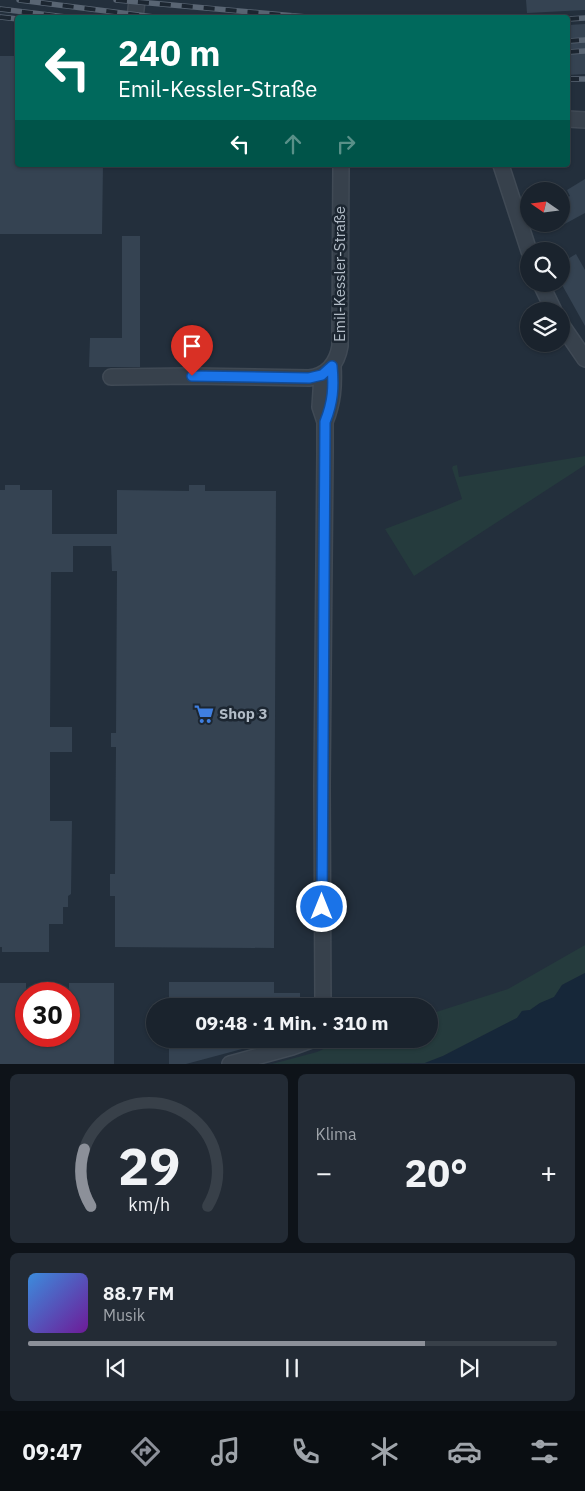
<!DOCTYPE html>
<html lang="de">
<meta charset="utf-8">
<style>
body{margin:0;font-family:"IBM Plex Sans",sans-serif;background:#232b35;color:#f1f3f6;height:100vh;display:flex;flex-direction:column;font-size:19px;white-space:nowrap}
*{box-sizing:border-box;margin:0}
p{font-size:16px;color:#9fa4aa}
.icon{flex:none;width:28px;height:28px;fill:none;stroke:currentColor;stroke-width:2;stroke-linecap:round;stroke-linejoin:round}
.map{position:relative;height:1064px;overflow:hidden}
.sheet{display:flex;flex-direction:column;gap:10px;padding:10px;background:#0e1319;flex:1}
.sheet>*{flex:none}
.hud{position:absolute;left:15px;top:15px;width:555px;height:152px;border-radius:5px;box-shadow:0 1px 4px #0004,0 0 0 1px #384049;background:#00695c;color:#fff;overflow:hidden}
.needle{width:32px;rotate:284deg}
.tools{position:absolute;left:520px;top:182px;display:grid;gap:10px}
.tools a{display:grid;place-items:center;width:50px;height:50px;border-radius:50%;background:#1a232d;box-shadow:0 1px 4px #0004,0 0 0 1px #384049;font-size:25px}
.speed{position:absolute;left:15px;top:982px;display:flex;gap:10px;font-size:25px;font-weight:700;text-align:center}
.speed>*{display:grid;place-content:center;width:65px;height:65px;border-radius:50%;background:#1a232d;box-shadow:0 1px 4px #0004,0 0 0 1px #384049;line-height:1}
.speed .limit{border:8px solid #d22;background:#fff;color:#111}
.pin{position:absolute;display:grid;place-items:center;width:42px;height:42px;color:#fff;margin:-51px -21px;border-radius:50% 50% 50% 0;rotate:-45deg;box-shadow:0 0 5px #0007}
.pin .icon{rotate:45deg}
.me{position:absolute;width:55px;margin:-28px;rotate:0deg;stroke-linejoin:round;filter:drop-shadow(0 0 4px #0008)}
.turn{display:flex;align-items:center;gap:18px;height:105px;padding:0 20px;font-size:22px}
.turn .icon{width:65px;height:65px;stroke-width:2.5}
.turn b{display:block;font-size:35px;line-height:42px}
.lanes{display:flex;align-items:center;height:48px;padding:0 20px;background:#0003;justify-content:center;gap:25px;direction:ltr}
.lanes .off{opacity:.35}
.big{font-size:38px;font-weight:700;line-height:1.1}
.sheet .widget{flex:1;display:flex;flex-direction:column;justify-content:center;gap:8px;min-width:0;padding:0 18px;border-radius:8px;background:#232b35}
.sheet .dial{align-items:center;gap:0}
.dial svg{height:130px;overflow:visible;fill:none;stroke:#384049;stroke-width:7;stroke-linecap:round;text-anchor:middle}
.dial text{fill:#f1f3f6;stroke:none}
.song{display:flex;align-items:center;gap:15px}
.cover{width:60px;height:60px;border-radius:8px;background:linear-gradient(135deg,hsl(210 70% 55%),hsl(280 70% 35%))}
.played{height:5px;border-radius:2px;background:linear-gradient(90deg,#8c9099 75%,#384049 75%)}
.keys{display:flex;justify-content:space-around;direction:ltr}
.heat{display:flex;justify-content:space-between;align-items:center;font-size:28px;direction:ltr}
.sheet .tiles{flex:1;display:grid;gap:10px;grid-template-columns:1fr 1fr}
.widget:last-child{grid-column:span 2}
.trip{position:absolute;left:146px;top:998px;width:292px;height:50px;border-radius:25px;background:#1a232d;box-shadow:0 1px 4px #0004,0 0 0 1px #384049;font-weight:700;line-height:50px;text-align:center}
.dock{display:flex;height:80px;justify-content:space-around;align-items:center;background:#0a0e12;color:#9fa4aa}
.dock .icon{width:35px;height:35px}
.dock .selected{color:#8c9099}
.dock b{font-size:22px;color:#f1f3f6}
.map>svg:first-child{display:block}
.green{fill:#253b3d}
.water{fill:#162739}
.building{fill:#354352}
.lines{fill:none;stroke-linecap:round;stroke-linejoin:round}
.minor-casing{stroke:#404a55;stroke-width:18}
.minor{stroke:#37414c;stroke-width:15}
.rail-casing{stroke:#596573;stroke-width:5.5}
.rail{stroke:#1c2631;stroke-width:4;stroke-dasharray:11;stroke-linecap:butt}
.route-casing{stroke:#114b97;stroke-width:12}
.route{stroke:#1a73e8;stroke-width:9}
.labels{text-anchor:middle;stroke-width:5;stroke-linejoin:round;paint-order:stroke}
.street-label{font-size:15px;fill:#b2bcc7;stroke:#1c2631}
.poi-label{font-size:15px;font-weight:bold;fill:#b2bcc7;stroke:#1c2631;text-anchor:start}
</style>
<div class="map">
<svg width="585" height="1064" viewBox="0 0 585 1064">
<rect width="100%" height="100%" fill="#232f3c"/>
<path class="green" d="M585,456V465L414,576L385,529L438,509L462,499L452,468L453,466L457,465L459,477Z
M585,945V973L562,985L555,997L540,1003L530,1010L522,1011L517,1018L443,1056L425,1063L272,1064L317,1052L345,1039H430V1014L508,989Z"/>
<path class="water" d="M585,973V1063H425L443,1056L517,1018L522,1011L530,1010L540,1003L554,997L562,985Z"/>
<path class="building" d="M526,0H585V10L527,13Z
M585,24V74L568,75V25Z
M0,56H18V165H103L102,234H0Z
M585,179V213L561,226V201L570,196L567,190Z
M122,236H140V367H89L90,338H122Z
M576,254L585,270V326L561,283V263Z
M5,485H20V490H52V534H117V490L189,491V485H205V491H276L274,948L115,947V896H110V874H115L116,747H111V733H116L117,571H112L111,546H73V572H51L50,727H72V752H50V821H72L71,894L68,896V907H63V924H49V952H2V947H0V490H5Z
M169,982H274V993H300V1006H169Z
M0,983H26V1036H69V983H114V1064H0Z
M169,1039H264V1043L186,1064H169Z"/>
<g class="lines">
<defs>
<path id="minor" d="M135,18L137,0
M568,119L585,120
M501,165L529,251
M541,284L554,311
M561,324L585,359
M322,375L320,407L325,422V453L322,786L323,1006
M111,377L191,376L309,378C327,376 337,364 340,346L341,165
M325,422C333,402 334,387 333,366
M230,1064L292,1047L314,1039"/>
</defs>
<use href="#minor" class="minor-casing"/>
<use href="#minor" class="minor"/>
<defs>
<path id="rail" d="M19,0L162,18
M116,0L318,18
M0,9L74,18
M0,17L18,19
M568,19L585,18
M568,41L585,40
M568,52L585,51
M568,79H585"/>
</defs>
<use href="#rail" class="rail-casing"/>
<use href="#rail" class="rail"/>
</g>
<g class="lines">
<defs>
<path id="route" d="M192,376L309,378L322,375L332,366C334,387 333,402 325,422L322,907"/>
</defs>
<use href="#route" class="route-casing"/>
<use href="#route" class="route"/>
</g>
<defs>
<symbol id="supermarket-bare" viewBox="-9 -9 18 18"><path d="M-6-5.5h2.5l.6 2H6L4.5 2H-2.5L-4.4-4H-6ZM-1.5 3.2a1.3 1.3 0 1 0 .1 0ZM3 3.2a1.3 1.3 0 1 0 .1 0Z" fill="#3f7fe0" stroke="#1c2631" stroke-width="2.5" paint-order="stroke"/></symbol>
</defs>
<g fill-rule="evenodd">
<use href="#supermarket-bare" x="190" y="700" width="28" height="28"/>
</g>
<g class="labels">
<g class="street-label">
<text transform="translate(340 274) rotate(-90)" y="5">Emil-Kessler-Straße</text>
</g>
<g class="poi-label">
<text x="219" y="719">Shop 3</text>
</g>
</g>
</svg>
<div class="tools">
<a><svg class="needle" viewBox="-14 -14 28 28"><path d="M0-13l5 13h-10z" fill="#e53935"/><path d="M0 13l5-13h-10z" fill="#9fa4aa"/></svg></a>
<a><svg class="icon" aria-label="search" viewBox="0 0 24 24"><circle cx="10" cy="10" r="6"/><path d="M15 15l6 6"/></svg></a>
<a><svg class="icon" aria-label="layers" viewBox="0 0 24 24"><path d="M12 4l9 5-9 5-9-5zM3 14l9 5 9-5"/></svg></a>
</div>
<div class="speed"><div class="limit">30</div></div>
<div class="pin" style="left:192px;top:376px;background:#d93025"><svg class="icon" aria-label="arrive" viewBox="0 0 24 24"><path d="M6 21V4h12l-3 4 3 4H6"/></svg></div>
<svg class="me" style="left:322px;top:907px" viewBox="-20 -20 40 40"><circle r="17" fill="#1a73e8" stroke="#fff" stroke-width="3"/><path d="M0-11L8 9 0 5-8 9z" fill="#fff"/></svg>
<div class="trip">09:48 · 1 Min. · 310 m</div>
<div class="hud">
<div class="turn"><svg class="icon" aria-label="left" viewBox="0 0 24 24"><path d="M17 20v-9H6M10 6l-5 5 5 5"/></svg><div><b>240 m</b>Emil-Kessler-Straße</div></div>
<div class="lanes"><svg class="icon" aria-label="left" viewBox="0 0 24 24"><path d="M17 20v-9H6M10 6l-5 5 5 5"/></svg><svg class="icon off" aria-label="ahead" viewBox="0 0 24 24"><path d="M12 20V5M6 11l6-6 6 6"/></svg><svg class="icon off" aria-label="right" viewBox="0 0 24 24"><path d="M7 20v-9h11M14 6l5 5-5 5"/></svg></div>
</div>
</div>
<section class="sheet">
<div class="tiles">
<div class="widget dial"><svg viewBox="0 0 100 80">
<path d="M14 69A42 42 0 1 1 86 69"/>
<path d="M14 69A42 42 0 0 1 10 34" stroke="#8c9099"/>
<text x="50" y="56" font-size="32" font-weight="700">29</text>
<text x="50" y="72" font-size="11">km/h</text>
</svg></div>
<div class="widget"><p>Klima</p>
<div class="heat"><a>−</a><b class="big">20°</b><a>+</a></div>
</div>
<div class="widget">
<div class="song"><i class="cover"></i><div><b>88.7 FM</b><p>Musik</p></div></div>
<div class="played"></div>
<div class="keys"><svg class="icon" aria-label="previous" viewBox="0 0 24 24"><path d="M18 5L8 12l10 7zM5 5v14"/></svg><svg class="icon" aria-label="pause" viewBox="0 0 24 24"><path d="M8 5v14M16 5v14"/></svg><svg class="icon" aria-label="next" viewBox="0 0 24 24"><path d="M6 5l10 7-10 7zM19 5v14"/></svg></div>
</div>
</div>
</section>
<nav class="dock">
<b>09:47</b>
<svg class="icon selected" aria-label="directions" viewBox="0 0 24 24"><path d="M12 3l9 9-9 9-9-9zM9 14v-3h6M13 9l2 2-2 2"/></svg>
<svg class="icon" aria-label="music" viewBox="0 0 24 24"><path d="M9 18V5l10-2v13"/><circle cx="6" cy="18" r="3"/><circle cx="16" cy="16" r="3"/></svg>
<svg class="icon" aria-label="phone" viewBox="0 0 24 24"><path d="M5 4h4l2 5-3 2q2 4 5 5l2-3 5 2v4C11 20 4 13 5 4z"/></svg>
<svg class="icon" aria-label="climate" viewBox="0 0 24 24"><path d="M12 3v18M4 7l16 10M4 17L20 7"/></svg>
<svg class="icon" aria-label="car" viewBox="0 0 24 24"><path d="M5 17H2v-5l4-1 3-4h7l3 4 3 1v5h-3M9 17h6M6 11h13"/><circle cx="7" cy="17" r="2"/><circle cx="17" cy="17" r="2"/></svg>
<svg class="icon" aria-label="filters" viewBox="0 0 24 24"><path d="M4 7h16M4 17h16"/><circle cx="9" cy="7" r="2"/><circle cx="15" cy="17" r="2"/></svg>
</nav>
